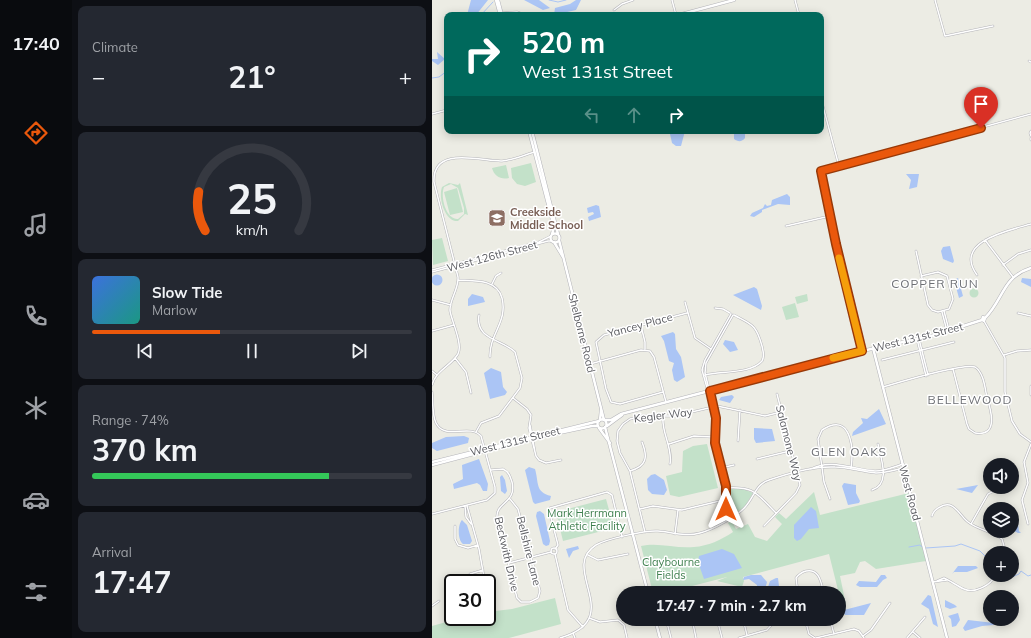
<!DOCTYPE html>
<meta charset="utf-8">
<style>
body{margin:0;font-family:Mulish,sans-serif;background:#242831;color:#f1f3f6;height:100vh;display:flex;flex-direction:column;font-size:15px;white-space:nowrap}
*{box-sizing:border-box;margin:0}
p{font-size:13px;color:#9ea1a6}
.icon{flex:none;width:22px;height:22px;fill:none;stroke:currentColor;stroke-width:2;stroke-linecap:round;stroke-linejoin:round}
.map{position:relative;flex:1;overflow:hidden}
.details{display:flex;flex-direction:column;gap:6px;padding:6px;background:#0d0f14;width:360px}
.details>*{flex:none}
.hud{position:absolute;left:12px;top:12px;width:380px;height:122px;border-radius:8px;box-shadow:0 2px 10px #0003;background:#00695c;color:#fff;overflow:hidden}
.controls{position:absolute;left:551px;top:458px;display:grid;gap:8px}
.controls a{display:grid;place-items:center;width:36px;height:36px;border-radius:50%;background:#171b24;box-shadow:0 2px 10px #0003;font-size:20px}
.speed{position:absolute;left:12px;top:574px;display:flex;gap:8px;font-size:20px;font-weight:700;text-align:center}
.speed>*{display:grid;place-content:center;width:52px;height:52px;border-radius:50%;background:#171b24;box-shadow:0 2px 10px #0003;line-height:1}
.speed .limit{border:2px solid #111;border-radius:6px;background:#fff;color:#111}
.pin{position:absolute;display:grid;place-items:center;width:34px;height:34px;color:#fff;margin:-41px -17px;border-radius:50% 50% 50% 0;rotate:-45deg;box-shadow:0 0 4px #0007}
.pin .icon{rotate:45deg}
.me{position:absolute;width:44px;margin:-22px;rotate:0deg;stroke-linejoin:round;filter:drop-shadow(0 0 3px #0008)}
.turn{display:flex;align-items:center;gap:14px;height:84px;padding:0 12px;font-size:18px}
.turn .icon{width:52px;height:52px;stroke-width:2.5}
.turn b{display:block;font-size:28px;line-height:34px}
.lanes{display:flex;align-items:center;height:38px;padding:0 12px;background:#0003;justify-content:center;gap:20px;direction:ltr}
.lanes .off{opacity:.35}
.big{font-size:30px;font-weight:700;line-height:1.1}
.details .tile{flex:1;display:flex;flex-direction:column;justify-content:center;gap:6px;min-width:0;padding:0 14px;border-radius:8px;background:#242831}
.details .dial{align-items:center;gap:0}
.dial svg{height:104px;overflow:visible;fill:none;stroke:#363941;stroke-width:7;stroke-linecap:round;text-anchor:middle}
.dial text{fill:#f1f3f6;stroke:none}
.song{display:flex;align-items:center;gap:12px}
.cover{width:48px;height:48px;border-radius:6px;background:linear-gradient(135deg,hsl(220 70% 55%),hsl(170 70% 35%))}
.played{height:4px;border-radius:2px;background:linear-gradient(90deg,#ea580c 40%,#363941 40%)}
.keys{display:flex;justify-content:space-around;direction:ltr}
.heat{display:flex;justify-content:space-between;align-items:center;font-size:22px;direction:ltr}
.charge{height:6px;border-radius:3px;background:linear-gradient(90deg,#34c759 74%,#363941 0)}
.trip{position:absolute;left:184px;top:586px;width:230px;height:40px;border-radius:20px;background:#171b24;box-shadow:0 2px 10px #0003;font-weight:700;line-height:40px;text-align:center}
main{display:flex;flex:1;min-height:0}
.tabs{display:flex;flex-direction:column;width:72px;justify-content:space-around;align-items:center;background:#090b0e;color:#9ea1a6}
.tabs .icon{width:28px;height:28px}
.tabs .selected{color:#ea580c}
.tabs b{font-size:18px;color:#f1f3f6}
.map>svg:first-child{display:block}
.green{fill:#c3e1c9;fill-rule:evenodd}
.water{fill:#abc5f5}
.lines{fill:none;stroke-linecap:round;stroke-linejoin:round}
.stream{stroke:#abc5f5;stroke-width:1}
.minor-casing{stroke:#b4b4b9;stroke-width:2.5}
.tertiary-casing{stroke:#b4b4b9;stroke-width:3.5}
.minor{stroke:#fff;stroke-width:1.5}
.tertiary{stroke:#fff;stroke-width:2.5}
.route-casing{stroke:#983908;stroke-width:10}
.route{stroke:#ea580c;stroke-width:7}
.slow{stroke:#f59e0b;stroke-width:7}
.labels{text-anchor:middle;stroke-width:3;stroke-linejoin:round;paint-order:stroke}
.education-label{font-size:11px;font-weight:bold;fill:#785e54;stroke:#fff;text-anchor:start}
.street-label{font-size:11px;fill:#5c5d62;stroke:#fff}
.park-label{font-size:11px;fill:#3e7f4e;stroke:#fff}
.neighbourhood-label{font-size:12px;letter-spacing:1px;fill:#6d6f74;stroke:#fff}
</style>
<main>
<nav class="tabs">
<b>17:40</b>
<svg class="icon selected" aria-label="directions" viewBox="0 0 24 24"><path d="M12 3l9 9-9 9-9-9zM9 14v-3h6M13 9l2 2-2 2"/></svg>
<svg class="icon" aria-label="music" viewBox="0 0 24 24"><path d="M9 18V5l10-2v13"/><circle cx="6" cy="18" r="3"/><circle cx="16" cy="16" r="3"/></svg>
<svg class="icon" aria-label="phone" viewBox="0 0 24 24"><path d="M5 4h4l2 5-3 2q2 4 5 5l2-3 5 2v4C11 20 4 13 5 4z"/></svg>
<svg class="icon" aria-label="climate" viewBox="0 0 24 24"><path d="M12 3v18M4 7l16 10M4 17L20 7"/></svg>
<svg class="icon" aria-label="car" viewBox="0 0 24 24"><path d="M5 17H2v-5l4-1 3-4h7l3 4 3 1v5h-3M9 17h6M6 11h13"/><circle cx="7" cy="17" r="2"/><circle cx="17" cy="17" r="2"/></svg>
<svg class="icon" aria-label="filters" viewBox="0 0 24 24"><path d="M4 7h16M4 17h16"/><circle cx="9" cy="7" r="2"/><circle cx="15" cy="17" r="2"/></svg>
</nav>
<section class="details">
<div class="tile"><p>Climate</p>
<div class="heat"><a>−</a><b class="big">21°</b><a>+</a></div>
</div>
<div class="tile dial"><svg viewBox="0 0 100 80">
<path d="M14 69A42 42 0 1 1 86 69"/>
<path d="M14 69A42 42 0 0 1 9 39" stroke="#ea580c"/>
<text x="50" y="56" font-size="32" font-weight="700">25</text>
<text x="50" y="72" font-size="11">km/h</text>
</svg></div>
<div class="tile">
<div class="song"><i class="cover"></i><div><b>Slow Tide</b><p>Marlow</p></div></div>
<div class="played"></div>
<div class="keys"><svg class="icon" aria-label="previous" viewBox="0 0 24 24"><path d="M18 5L8 12l10 7zM5 5v14"/></svg><svg class="icon" aria-label="pause" viewBox="0 0 24 24"><path d="M8 5v14M16 5v14"/></svg><svg class="icon" aria-label="next" viewBox="0 0 24 24"><path d="M6 5l10 7-10 7zM19 5v14"/></svg></div>
</div>
<div class="tile"><p>Range · 74%</p><b class="big">370 km</b><div class="charge"></div></div>
<div class="tile"><p>Arrival</p><b class="big">17:47</b></div>
</section>
<div class="map">
<svg width="599" height="638" viewBox="0 0 599 638">
<rect width="100%" height="100%" fill="#ecece4"/>
<path class="green" d="M99,163L104,182L93,186L85,184L80,178L79,168Z
M74,165L77,178C69,180 62,176 60,168Z
M17,183L26,185L28,183L36,215L33,214L26,221C13,222 6,198 10,187ZM19,184L26,188L32,208V214L26,219C14,220 8,197 12,187Z
M25,188L31,212L18,215L12,192Z
M10,238L16,261L1,265L0,240Z
M537.5 293a4.5 4.5 0 1 1 9 0a4.5 4.5 0 1 1-9 0Z
M375,294L376,301L365,304L363,297Z
M363,303L367,317L354,320L350,307Z
M275,444L286,488L247,497L238,495L234,476L250,472L251,451L261,446Z
M309,488L321,493L312,508L298,516L294,506V489Z
M382,492L388,515L477,493L494,561L444,569L433,561L428,562L423,573L408,576L414,605L410,606L397,554L311,577L312,581L310,587L285,581L295,577L233,593H221L209,546C227,542 244,549 262,547C276,546 289,540 301,532L296,523L300,521L304,529L316,524L323,537L335,541L350,524L343,517L347,513L354,519Z
M174,499L182,528L131,541L124,512Z
M123,598L129,624L77,638H0V626L25,619V617H55V612L80,609Z"/>
<path class="water" d="M39,0H56L44,15H35Z
M92,0H107L118,8L111,10Z
M144,0H149L144,10L122,15L123,8L138,4Z
M5,52L13,59L6,65L0,61V59H6Z
M241,131H253L249,146H244L240,143L238,134Z
M305,131H313V138C310,142 306,142 302,139V134Z
M474,174H487L485,187L477,189L479,180Z
M355,194L358,197V205L346,204L330,210V212L322,217L318,216L320,213L331,208L333,204L335,206L339,205L340,200Z
M164,205L167,206L169,217L157,221L156,217L162,214L161,212L156,213L155,208Z
M518,246L522,261L521,263L511,259L509,251L511,247Z
M-0.5 280a5.5 5.5 0 1 1 11 0a5.5 5.5 0 1 1-11 0Z
M526,278L531,296L527,298L522,280Z
M590,278L599,279V287L589,282Z
M322,287L325,289L330,306L329,310L301,295Z
M40,294L51,297L53,302L36,306V299Z
M241,332L243,334L244,349L249,357L253,377L245,382L242,380L240,370L242,363L237,361L232,341L229,336Z
M293,340L302,342L306,350L298,352L291,344Z
M59,368L69,372L71,387L75,392L73,395L58,399L52,373Z
M300,395L302,397L298,403L287,400L289,397Z
M447,409L454,424L420,436L421,432L431,423L429,418L435,419Z
M322,428L340,429L343,441L324,443L322,439Z
M32,436L37,438L36,443L5,451L0,448V443L14,437Z
M47,459L56,484L55,491H51L48,485L45,483L22,489L21,484L31,479L30,465Z
M97,467L103,469C107,483 103,492 119,496L118,500L103,504L101,502L93,470Z
M223,474L232,480L235,490L232,495L220,494L216,490L215,479L219,475Z
M70,475L73,480L75,491L73,494L69,491L68,477Z
M412,483L424,485V493L428,501L427,503L416,505L410,486Z
M546,485L540,493L524,489Z
M379,507L384,511L387,528L377,529L369,539L365,541L362,538V525Z
M108,511L112,514L118,541L117,545L114,546L111,544L104,516L105,512Z
M580,513L586,524L587,531L589,533H586L580,530Z
M30,520L35,525L40,541L38,544H31C25,539 26,524 30,520Z
M146,546L147,549L141,551L137,558L134,549Z
M290,549L302,554L310,568L272,579L266,562L267,556Z
M526,566H544L546,568L535,572H522L520,574Z
M319,575H329L335,582L332,593H325V585L317,579L311,580L312,577Z
M449,575H453L455,578L451,580L445,587H428L424,585L427,581L444,582Z
M344,578H346L347,586L344,593H334L338,581Z
M496,595L499,596L506,627L501,624L497,609L489,604Z
M513,600L523,605L525,607L518,609L513,607Z
M439,603L432,615H413L411,612L412,610Z
M526,613L528,620L524,626L520,627L519,619L516,616Z
M536,620L562,623V625L550,626L533,631L531,628Z"/>
<g class="lines">
<path class="stream" d="M117,0L126,2L134,0
M49,15L61,2
M0,78L7,77L15,71
M477,547L488,545L491,548
M494,548L523,546L529,544L548,551L558,561
M580,575V577L587,574L589,571L596,576L599,575"/>
<defs>
<path id="minor" d="M240,0L244,15
M363,0L367,15
M503,0L513,36L561,26
M182,10L190,4L201,0
M70,13L85,12L93,15
M597,61L599,62
M389,99L407,166
M0,114L15,110
M599,131L598,133L599,136
M599,138V140
M354,226L398,216
M553,240L581,277
M484,251L496,305L500,310L506,312L517,309L521,299L515,276L506,272L489,276
M571,265L586,254L599,250
M0,270L107,242L119,236
M0,272L116,241H120
M545,275C520,241 579,230 599,224
M26,280C43,281 65,279 70,298C76,322 57,334 58,357
M60,284L64,276L69,273
M0,300L19,305
M253,302L263,338L279,349
M283,308L291,309L298,313
M512,311L517,330
M510,312L515,331
M586,313L599,316
M552,321L573,358V392L580,421L588,434L599,442
M209,326L213,342V349
M0,331L22,325
M485,339L494,376
M487,339L496,375
M430,351L404,244L389,171L599,114
M572,355L585,351L599,350
M23,358L34,372L39,393
M450,360L522,342
M158,364L209,350L218,351L222,357L234,402
M0,371L5,375
M273,375C289,371 319,374 330,361C333,356 331,351 330,346C324,324 320,325 302,315
M0,385C4,370 19,366 26,354C31,344 20,322 18,311C17,300 27,289 26,277L2,182C0,144 52,162 70,161C81,160 92,155 103,152
M599,386V395
M451,387C468,382 530,363 543,367C552,373 553,388 555,398C559,410 567,437 543,433L537,429L535,424L521,369
M0,392C1,401 0,415 4,423C13,441 37,423 49,436L63,487V493L55,500L0,514
M231,392L188,404L179,402L174,389L164,342L172,335L255,313
M81,398L95,409L99,415L97,428L104,456L107,460L114,463L129,460
M231,416C229,433 241,447 238,464
M98,425L103,452
M44,432L49,423L67,416L88,388L90,378L83,352C70,339 43,340 47,315
M306,441L308,410
M237,444L262,436L280,437
M325,459L358,451
M289,468L302,465
M379,469C398,458 423,470 443,471C452,471 462,467 471,464
M59,470L71,469C77,472 78,476 80,482C85,503 64,502 65,517L85,598L89,602H98L106,598L108,591L86,509L78,499
M198,471C215,466 216,457 210,442
M294,488C323,486 325,494 344,513
M440,490C459,484 449,459 446,444
M398,499L392,482L386,439L390,430C419,411 422,448 419,468
M33,506L34,517L39,524
M35,506L47,549L53,583
M208,509L221,506L250,510L292,500
M500,516C501,512 504,509 508,507C522,499 527,515 536,522C546,530 560,531 570,539L572,546V553
M298,518L294,509V486L283,443L284,418L273,373L274,363L301,315
M296,519L292,507L291,485L281,444L282,413L270,370L273,360L299,314
M539,524L556,494L560,492
M596,524L590,500L596,483L592,462L599,444
M23,526V539L26,545L36,548L46,545
M332,526L364,493L368,485L345,394
M213,532L198,471L188,453L185,441L186,431L191,424L198,419L210,416H243L285,406L333,416L349,412
M243,534L246,510
M119 551a3 3 0 1 1 6 0a3 3 0 1 1-6 0Z
M123,549L126,545L117,510L118,508L175,492L180,495L190,537
M123,554L136,610L151,627
M156,555L166,560L196,554
M77,563L119,552
M505,581L512,578C519,581 525,586 532,589C542,594 560,585 563,575
M501,582L515,580
M38,583L36,579L38,574L51,570
M55,591V606
M366,593L364,578C367,574 370,572 374,571C388,568 389,584 392,593
M0,606L7,601
M157,618L168,622L186,620L192,625L195,638
M234,619L239,638
M260,619L264,638
M285,619L290,638
M311,619L315,635
M373,619L377,634L383,638
M398,619L402,634
M481,632L488,638
M141,633L143,638
M431,636L439,630L458,603
M128,638C196,618 126,569 164,545C174,539 214,530 226,531C240,532 253,537 268,533C280,530 306,516 314,506C322,497 324,484 337,480C357,473 382,466 403,467C417,467 430,472 444,473C453,473 463,470 471,468
M307,638L335,630L345,619
M384,638L422,629L427,631L432,638
M475,638L493,617"/>
<path id="tertiary" d="M64,0L68,15
M66,0L70,15
M246,15L302,0
M97,131L122,227L120,234
M100,131L126,234
M118.5 238a4.5 4.5 0 1 1 9 0a4.5 4.5 0 1 1-9 0Z
M127,240L172,420
M122,242L131,257
M551,317L553,318L552,321L550,320Z
M553,318C572,299 570,277 599,268
M441,348L515,638
M165.5 424a4.5 4.5 0 1 1 9 0a4.5 4.5 0 1 1-9 0Z
M168,420L169,410
M173,420H179L189,414L430,351L503,335L550,320
M175,426L190,415
M173,427L216,593
M167,428L178,443
M0,462L167,421
M0,465L99,439L160,426H166
M223,619L228,638"/>
</defs>
<use href="#minor" class="minor-casing"/>
<use href="#tertiary" class="tertiary-casing"/>
<use href="#minor" class="minor"/>
<use href="#tertiary" class="tertiary"/>
</g>
<g class="lines">
<defs>
<path id="route" d="M294,509V486L283,443L284,418L278,391L430,351L404,244L389,171L549,128"/>
</defs>
<use href="#route" class="route-casing"/>
<use href="#route" class="route"/>
<path class="slow" d="M401,358L430,351L407,258"/>
</g>
<defs>
<symbol id="school-square" viewBox="-11 -11 22 22"><rect x="-9" y="-9" width="18" height="18" rx="4" fill="#8d6e63" stroke="#fff"/><path d="M0-5L7-2L0 1L-7-2ZM-4 1L0 2.5L4 1V4Q0 6-4 4Z" fill="#fff"/></symbol>
</defs>
<g fill-rule="evenodd">
<use href="#school-square" x="55" y="208" width="20" height="20"/>
</g>
<g class="labels">
<g class="education-label">
<text x="78" y="216">Creekside<tspan x="78" dy="13">Middle School</tspan></text>
</g>
<g class="street-label">
<text transform="translate(60 256) rotate(-15)" y="4">West 126th Street</text>
<text transform="translate(208 325) rotate(-15)" y="4">Yancey Place</text>
<text transform="translate(150 333) rotate(76)" y="4">Shelborne Road</text>
<text transform="translate(486 337) rotate(-14)" y="4">West 131st Street</text>
<text transform="translate(231 415) rotate(-7)" y="4">Kegler Way</text>
<text transform="translate(83 441) rotate(-14)" y="4">West 131st Street</text>
<text transform="translate(357 443) rotate(76)" y="4">Salamone Way</text>
<text transform="translate(478 493) rotate(75)" y="4">West Road</text>
<text transform="translate(97 551) rotate(76)" y="4">Bellshire Lane</text>
<text transform="translate(75 554) rotate(77)" y="4">Beckwith Drive</text>
</g>
<g class="park-label">
<text x="155" y="517">Mark Herrmann<tspan x="155" dy="13">Athletic Facility</tspan></text>
<text x="239" y="566">Claybourne<tspan x="239" dy="13">Fields</tspan></text>
</g>
<g class="neighbourhood-label">
<text x="503" y="288">COPPER RUN</text>
<text x="538" y="404">BELLEWOOD</text>
<text x="417" y="456">GLEN OAKS</text>
</g>
</g>
</svg>
<div class="controls">
<a><svg class="icon" aria-label="sound" viewBox="0 0 24 24"><path d="M4 9h4l5-4v14l-5-4H4zM17 9q2 3 0 6"/></svg></a>
<a><svg class="icon" aria-label="layers" viewBox="0 0 24 24"><path d="M12 4l9 5-9 5-9-5zM3 14l9 5 9-5"/></svg></a>
<a>+</a>
<a>−</a>
</div>
<div class="speed"><div class="limit">30</div></div>
<div class="pin" style="left:549px;top:128px;background:#d93025"><svg class="icon" aria-label="arrive" viewBox="0 0 24 24"><path d="M6 21V4h12l-3 4 3 4H6"/></svg></div>
<svg class="me" style="left:294px;top:509px" viewBox="-20 -20 40 40"><path d="M0-17L14 15 0 8-14 15z" fill="#ea580c" stroke="#fff" stroke-width="4"/></svg>
<div class="trip">17:47 · 7 min · 2.7 km</div>
<div class="hud">
<div class="turn"><svg class="icon" aria-label="right" viewBox="0 0 24 24"><path d="M7 20v-9h11M14 6l5 5-5 5"/></svg><div><b>520 m</b>West 131st Street</div></div>
<div class="lanes"><svg class="icon off" aria-label="left" viewBox="0 0 24 24"><path d="M17 20v-9H6M10 6l-5 5 5 5"/></svg><svg class="icon off" aria-label="ahead" viewBox="0 0 24 24"><path d="M12 20V5M6 11l6-6 6 6"/></svg><svg class="icon" aria-label="right" viewBox="0 0 24 24"><path d="M7 20v-9h11M14 6l5 5-5 5"/></svg></div>
</div>
</div>
</main>
